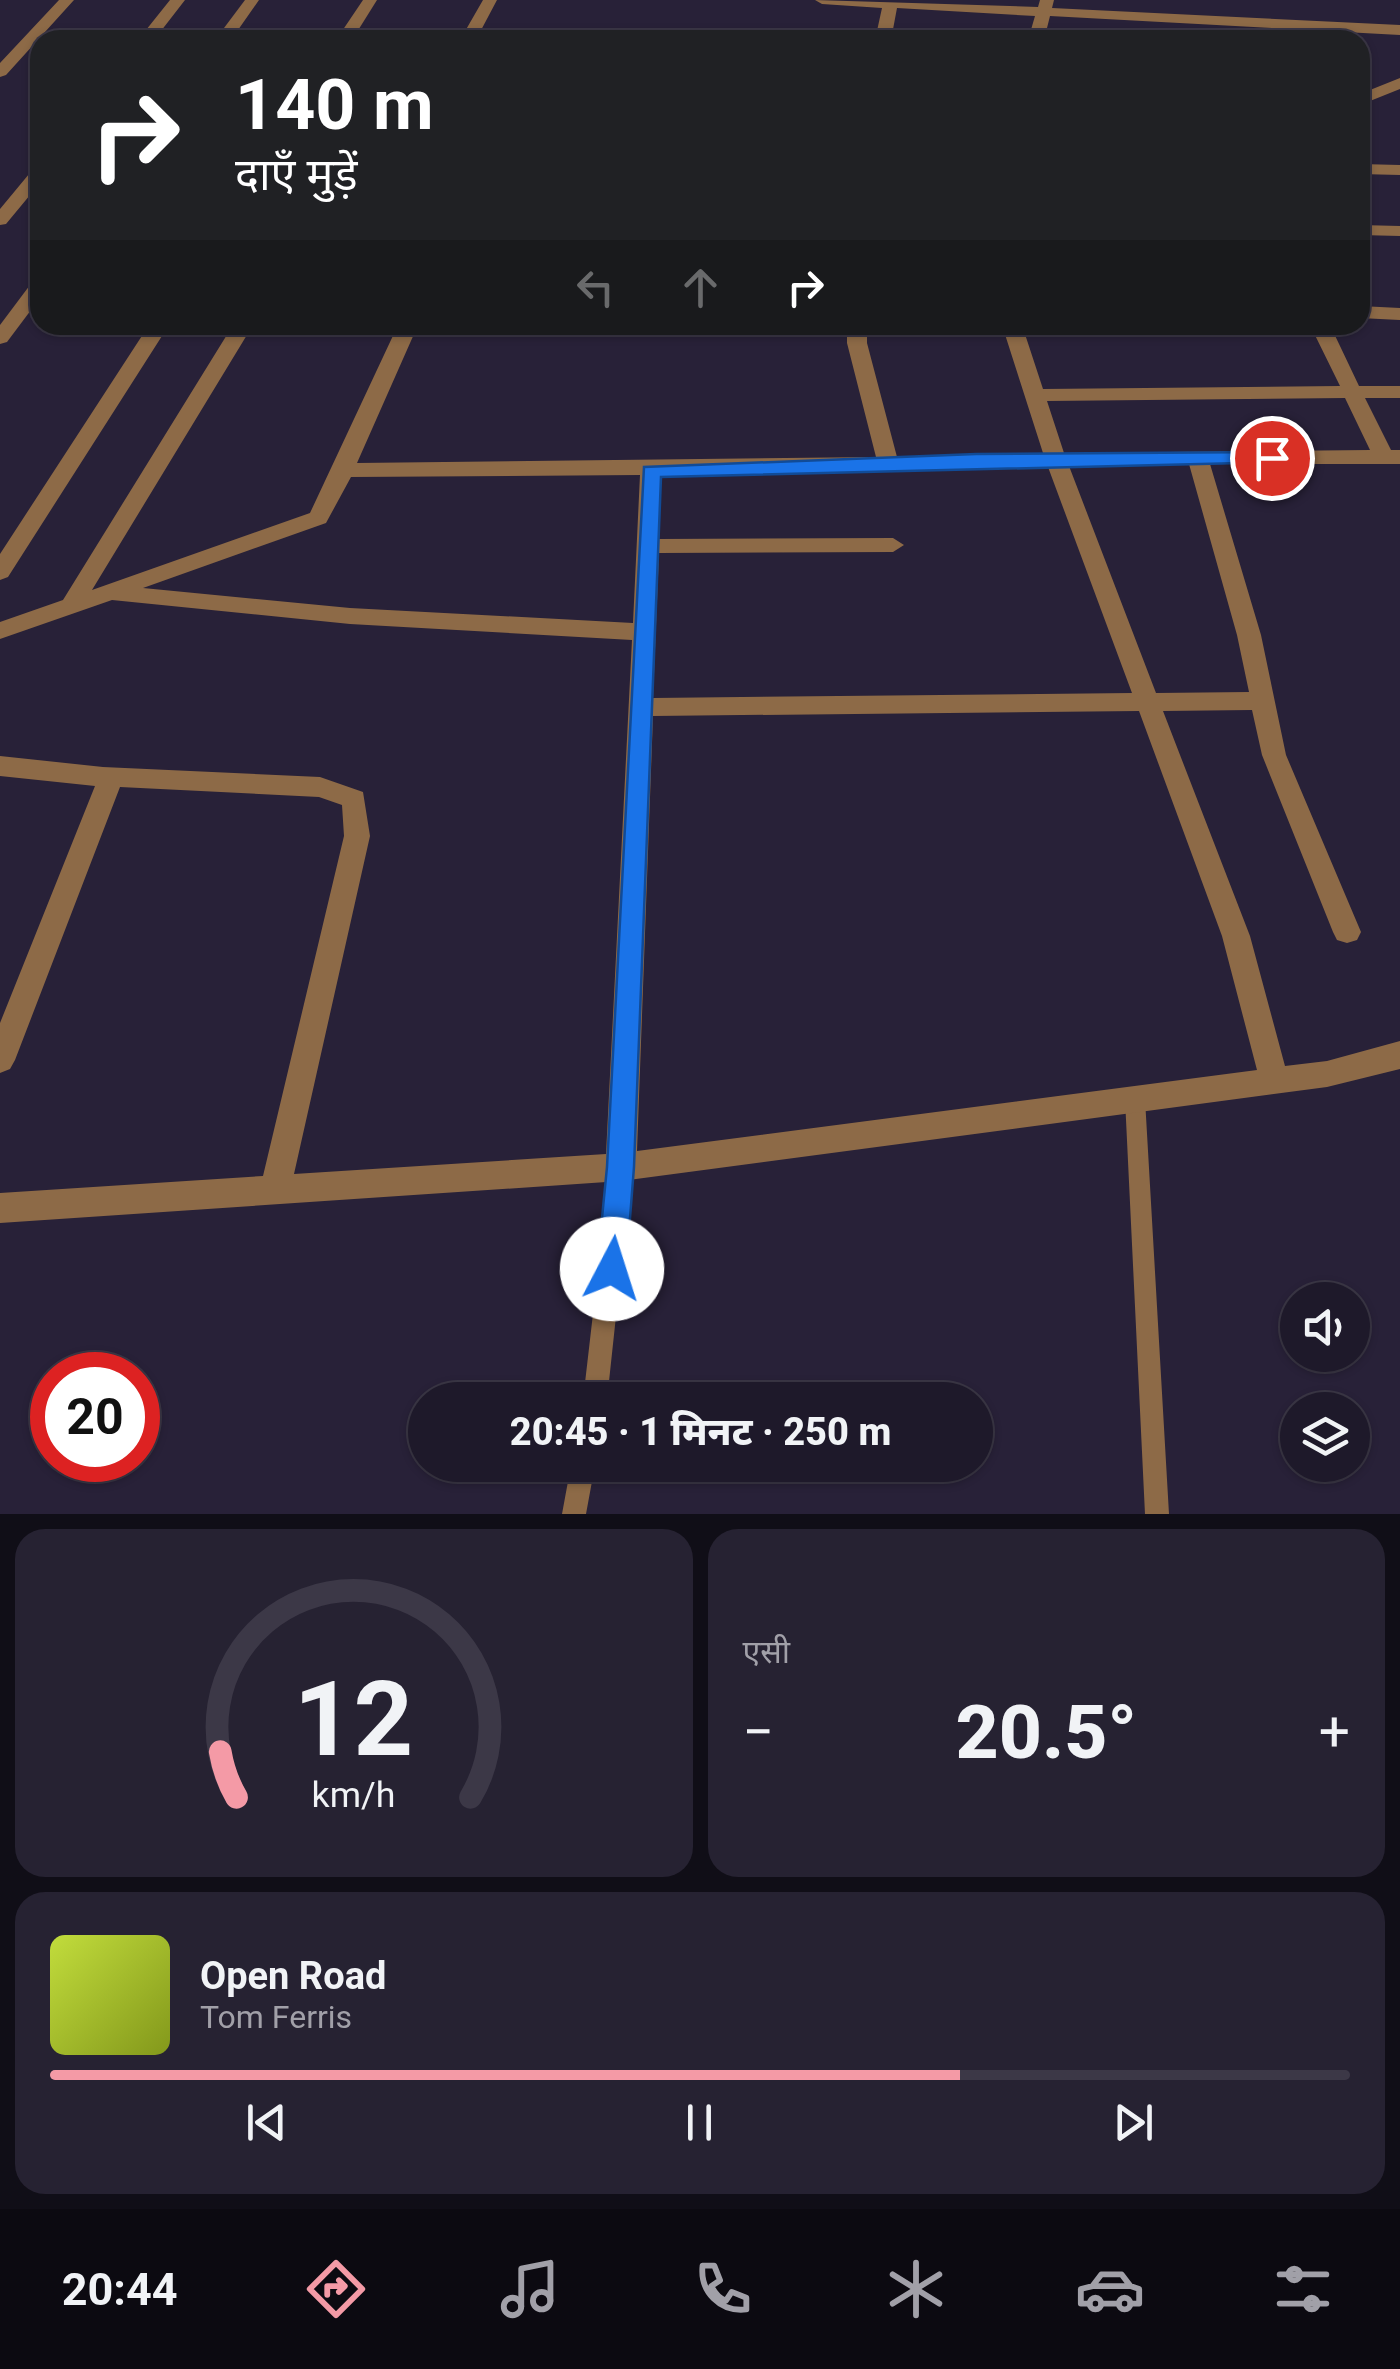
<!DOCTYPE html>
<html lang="hi">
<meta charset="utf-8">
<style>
body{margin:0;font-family:Roboto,"Noto Sans Devanagari",sans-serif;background:#262232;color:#f1f3f6;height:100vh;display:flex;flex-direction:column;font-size:38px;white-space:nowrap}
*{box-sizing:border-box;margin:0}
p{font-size:32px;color:#a1a0a8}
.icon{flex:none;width:55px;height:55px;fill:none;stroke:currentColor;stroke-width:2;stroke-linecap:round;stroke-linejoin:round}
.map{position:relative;height:1514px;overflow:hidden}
.panel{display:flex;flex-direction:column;gap:15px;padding:15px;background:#100e17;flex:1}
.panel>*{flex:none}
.guide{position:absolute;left:30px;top:30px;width:1340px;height:305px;border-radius:30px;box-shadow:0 2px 8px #0004,0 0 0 2px #3c3847;background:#202124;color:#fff;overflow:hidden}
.controls{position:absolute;left:1280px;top:1282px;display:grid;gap:20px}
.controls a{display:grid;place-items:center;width:90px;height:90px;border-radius:50%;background:#1e192a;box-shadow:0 2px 8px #0004,0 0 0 2px #3c3847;font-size:50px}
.speed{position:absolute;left:30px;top:1352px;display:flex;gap:20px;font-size:50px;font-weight:700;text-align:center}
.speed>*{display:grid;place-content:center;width:130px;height:130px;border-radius:50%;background:#1e192a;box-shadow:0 2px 8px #0004,0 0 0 2px #3c3847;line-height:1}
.speed .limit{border:15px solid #d22;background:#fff;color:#111}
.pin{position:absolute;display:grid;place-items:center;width:85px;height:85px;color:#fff;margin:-42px;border:5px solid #fff;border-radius:50%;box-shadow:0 2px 10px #0007}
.me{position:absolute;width:110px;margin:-55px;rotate:5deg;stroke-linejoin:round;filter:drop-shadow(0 0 8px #0008)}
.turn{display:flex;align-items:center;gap:35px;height:210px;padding:0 40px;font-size:45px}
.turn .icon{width:130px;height:130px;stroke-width:2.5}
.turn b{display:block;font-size:70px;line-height:85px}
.lanes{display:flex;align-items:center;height:95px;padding:0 40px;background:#0003;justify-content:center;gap:50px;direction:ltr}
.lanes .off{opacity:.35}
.big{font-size:75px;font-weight:800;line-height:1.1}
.panel .widget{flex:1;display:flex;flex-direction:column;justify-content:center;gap:15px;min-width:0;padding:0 35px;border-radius:30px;background:#262232}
.panel .dial{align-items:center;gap:0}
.dial svg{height:260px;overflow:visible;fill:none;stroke:#3c3847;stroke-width:7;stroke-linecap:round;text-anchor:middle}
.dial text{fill:#f1f3f6;stroke:none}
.song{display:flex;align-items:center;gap:30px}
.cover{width:120px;height:120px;border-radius:15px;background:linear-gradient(135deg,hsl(70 70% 55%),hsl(70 70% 35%))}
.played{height:10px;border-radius:5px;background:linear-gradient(90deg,#f49aa6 70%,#3c3847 70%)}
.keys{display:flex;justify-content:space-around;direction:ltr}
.heat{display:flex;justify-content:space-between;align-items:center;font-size:55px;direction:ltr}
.panel .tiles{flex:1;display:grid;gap:15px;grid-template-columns:1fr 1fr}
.widget:last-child{grid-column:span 2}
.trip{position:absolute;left:408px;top:1382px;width:585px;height:100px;border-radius:50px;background:#1e192a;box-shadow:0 2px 8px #0004,0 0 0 2px #3c3847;font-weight:800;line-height:100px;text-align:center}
.dock{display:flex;height:160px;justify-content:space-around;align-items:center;background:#0c0a11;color:#a1a0a8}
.dock .icon{width:70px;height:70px}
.dock .current{color:#f49aa6}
.dock b{font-size:45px;color:#f1f3f6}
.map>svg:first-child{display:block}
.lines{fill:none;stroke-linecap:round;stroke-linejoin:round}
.lane{fill:#8d6a47;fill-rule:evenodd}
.street{fill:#8d6a47;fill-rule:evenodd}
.route{fill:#1a73e8;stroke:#114b97;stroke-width:2.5}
</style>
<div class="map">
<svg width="1400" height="1514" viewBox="0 0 1400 1514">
<rect width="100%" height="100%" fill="#282138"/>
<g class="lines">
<path class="lane" d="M1135,1090L1142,1092L1145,1099L1169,1514H1145L1125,1099L1128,1092Z
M621,1157L629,1160L632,1167L607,1400H583L610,1167L613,1160Z
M571,1465H595L586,1514H562Z"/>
<path class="street" d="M59,0H74L6,75L0,77V63Z
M170,0H185L154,40H138Z
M245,0H259L231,40H215Z
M363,0H377L352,40H336Z
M483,0H497L479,34L509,40H460Z
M815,0L1038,7L1040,0H1054L1052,8L1400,25V35L1050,16L1044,40H1028L1035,16L897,8L891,40H875L882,8L822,4Z
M1400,78V89L1360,105V94Z
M1360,164L1400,165V175L1360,174Z
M40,167V183L6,224L0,225V209L34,168Z
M1360,225L1400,226V236L1360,235Z
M40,279V298L7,342L0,344V325L33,281Z
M1360,306L1400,308V320L1360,318Z
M149,325H169L8,577L0,580V554Z
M233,325H253L92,590L310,513L398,325H418L357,463L876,457L847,343V325H867V343L897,457L1043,453L1002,325H1022L1043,389L1340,386L1310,325H1330L1359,386H1400V398H1365L1391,450H1400V464H1210L1261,635L1286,755L1361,932L1357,940L1347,943L1337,940L1333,932L1262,755L1252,710L1163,711L1250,936L1285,1066L1327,1061L1400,1041V1069L1327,1087L621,1181L0,1223V1193L263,1176L344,836L342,805L319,797L120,787L15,1060L10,1069L0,1073V1023L95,786L0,776V756L103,767L320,777L363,792L370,836L294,1174L606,1154L632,640L350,624L112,600L0,639V622L63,600ZM1345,398L1370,450L1064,453L1047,401ZM1189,464L1237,635L1249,692L1156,693L1069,466ZM1048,467L1132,693L653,698L659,553L893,552L904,545L893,538L659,539L661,475ZM640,475L633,623L350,608L143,588L326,523L351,477ZM1139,711L1222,936L1257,1070L637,1151L653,716Z"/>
</g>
<path class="route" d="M1272,452L1279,453V462L661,477L634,1167L626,1269L622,1279L612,1283L601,1279L597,1269L607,1167L644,467L976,454Z"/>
</svg>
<div class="controls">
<a><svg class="icon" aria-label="sound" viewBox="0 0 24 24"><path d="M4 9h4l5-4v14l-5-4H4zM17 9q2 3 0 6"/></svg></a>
<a><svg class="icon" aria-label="layers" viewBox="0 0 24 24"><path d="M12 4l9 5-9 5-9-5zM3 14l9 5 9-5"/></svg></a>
</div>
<div class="speed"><div class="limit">20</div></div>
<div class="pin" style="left:1272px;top:458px;background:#d93025"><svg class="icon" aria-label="arrive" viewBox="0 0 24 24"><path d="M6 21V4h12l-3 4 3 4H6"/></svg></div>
<svg class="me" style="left:612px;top:1269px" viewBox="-20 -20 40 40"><circle r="19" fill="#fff"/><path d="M0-13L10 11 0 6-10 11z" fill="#1a73e8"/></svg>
<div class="trip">20:45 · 1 मिनट · 250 m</div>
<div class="guide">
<div class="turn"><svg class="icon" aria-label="right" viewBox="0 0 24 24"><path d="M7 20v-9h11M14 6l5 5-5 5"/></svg><div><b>140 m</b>दाएँ मुड़ें</div></div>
<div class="lanes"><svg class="icon off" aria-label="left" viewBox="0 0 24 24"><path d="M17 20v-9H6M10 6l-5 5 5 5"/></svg><svg class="icon off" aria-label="ahead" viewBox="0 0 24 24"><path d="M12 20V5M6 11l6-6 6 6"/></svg><svg class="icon" aria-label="right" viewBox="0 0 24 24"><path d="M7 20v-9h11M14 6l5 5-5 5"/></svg></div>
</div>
</div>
<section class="panel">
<div class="tiles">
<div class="widget dial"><svg viewBox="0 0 100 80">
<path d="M14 69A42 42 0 1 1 86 69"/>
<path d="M14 69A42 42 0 0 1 9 55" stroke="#f49aa6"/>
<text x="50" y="56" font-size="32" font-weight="700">12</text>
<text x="50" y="72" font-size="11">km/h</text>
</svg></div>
<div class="widget"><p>एसी</p>
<div class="heat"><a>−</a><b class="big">20.5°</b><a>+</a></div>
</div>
<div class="widget">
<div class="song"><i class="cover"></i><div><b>Open Road</b><p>Tom Ferris</p></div></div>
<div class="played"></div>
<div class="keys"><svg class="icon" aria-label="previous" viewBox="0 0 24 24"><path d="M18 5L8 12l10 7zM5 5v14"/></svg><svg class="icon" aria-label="pause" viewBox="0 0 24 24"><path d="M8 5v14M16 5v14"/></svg><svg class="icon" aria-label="next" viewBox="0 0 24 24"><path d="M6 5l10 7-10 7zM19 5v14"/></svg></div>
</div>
</div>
</section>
<nav class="dock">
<b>20:44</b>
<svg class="icon current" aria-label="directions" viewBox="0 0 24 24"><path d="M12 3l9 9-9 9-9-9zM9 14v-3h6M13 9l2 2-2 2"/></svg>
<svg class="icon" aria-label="music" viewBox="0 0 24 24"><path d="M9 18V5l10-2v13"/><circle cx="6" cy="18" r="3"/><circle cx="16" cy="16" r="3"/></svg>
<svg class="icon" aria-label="phone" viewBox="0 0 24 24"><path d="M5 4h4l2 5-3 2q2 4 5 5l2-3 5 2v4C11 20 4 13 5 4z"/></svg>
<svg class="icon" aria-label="climate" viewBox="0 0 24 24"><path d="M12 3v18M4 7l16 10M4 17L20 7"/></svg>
<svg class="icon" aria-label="car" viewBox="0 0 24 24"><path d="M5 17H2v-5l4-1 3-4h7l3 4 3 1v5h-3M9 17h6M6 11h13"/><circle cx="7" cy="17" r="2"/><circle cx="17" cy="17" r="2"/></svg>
<svg class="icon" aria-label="filters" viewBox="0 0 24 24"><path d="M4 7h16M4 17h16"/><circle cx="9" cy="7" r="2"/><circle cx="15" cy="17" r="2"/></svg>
</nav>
